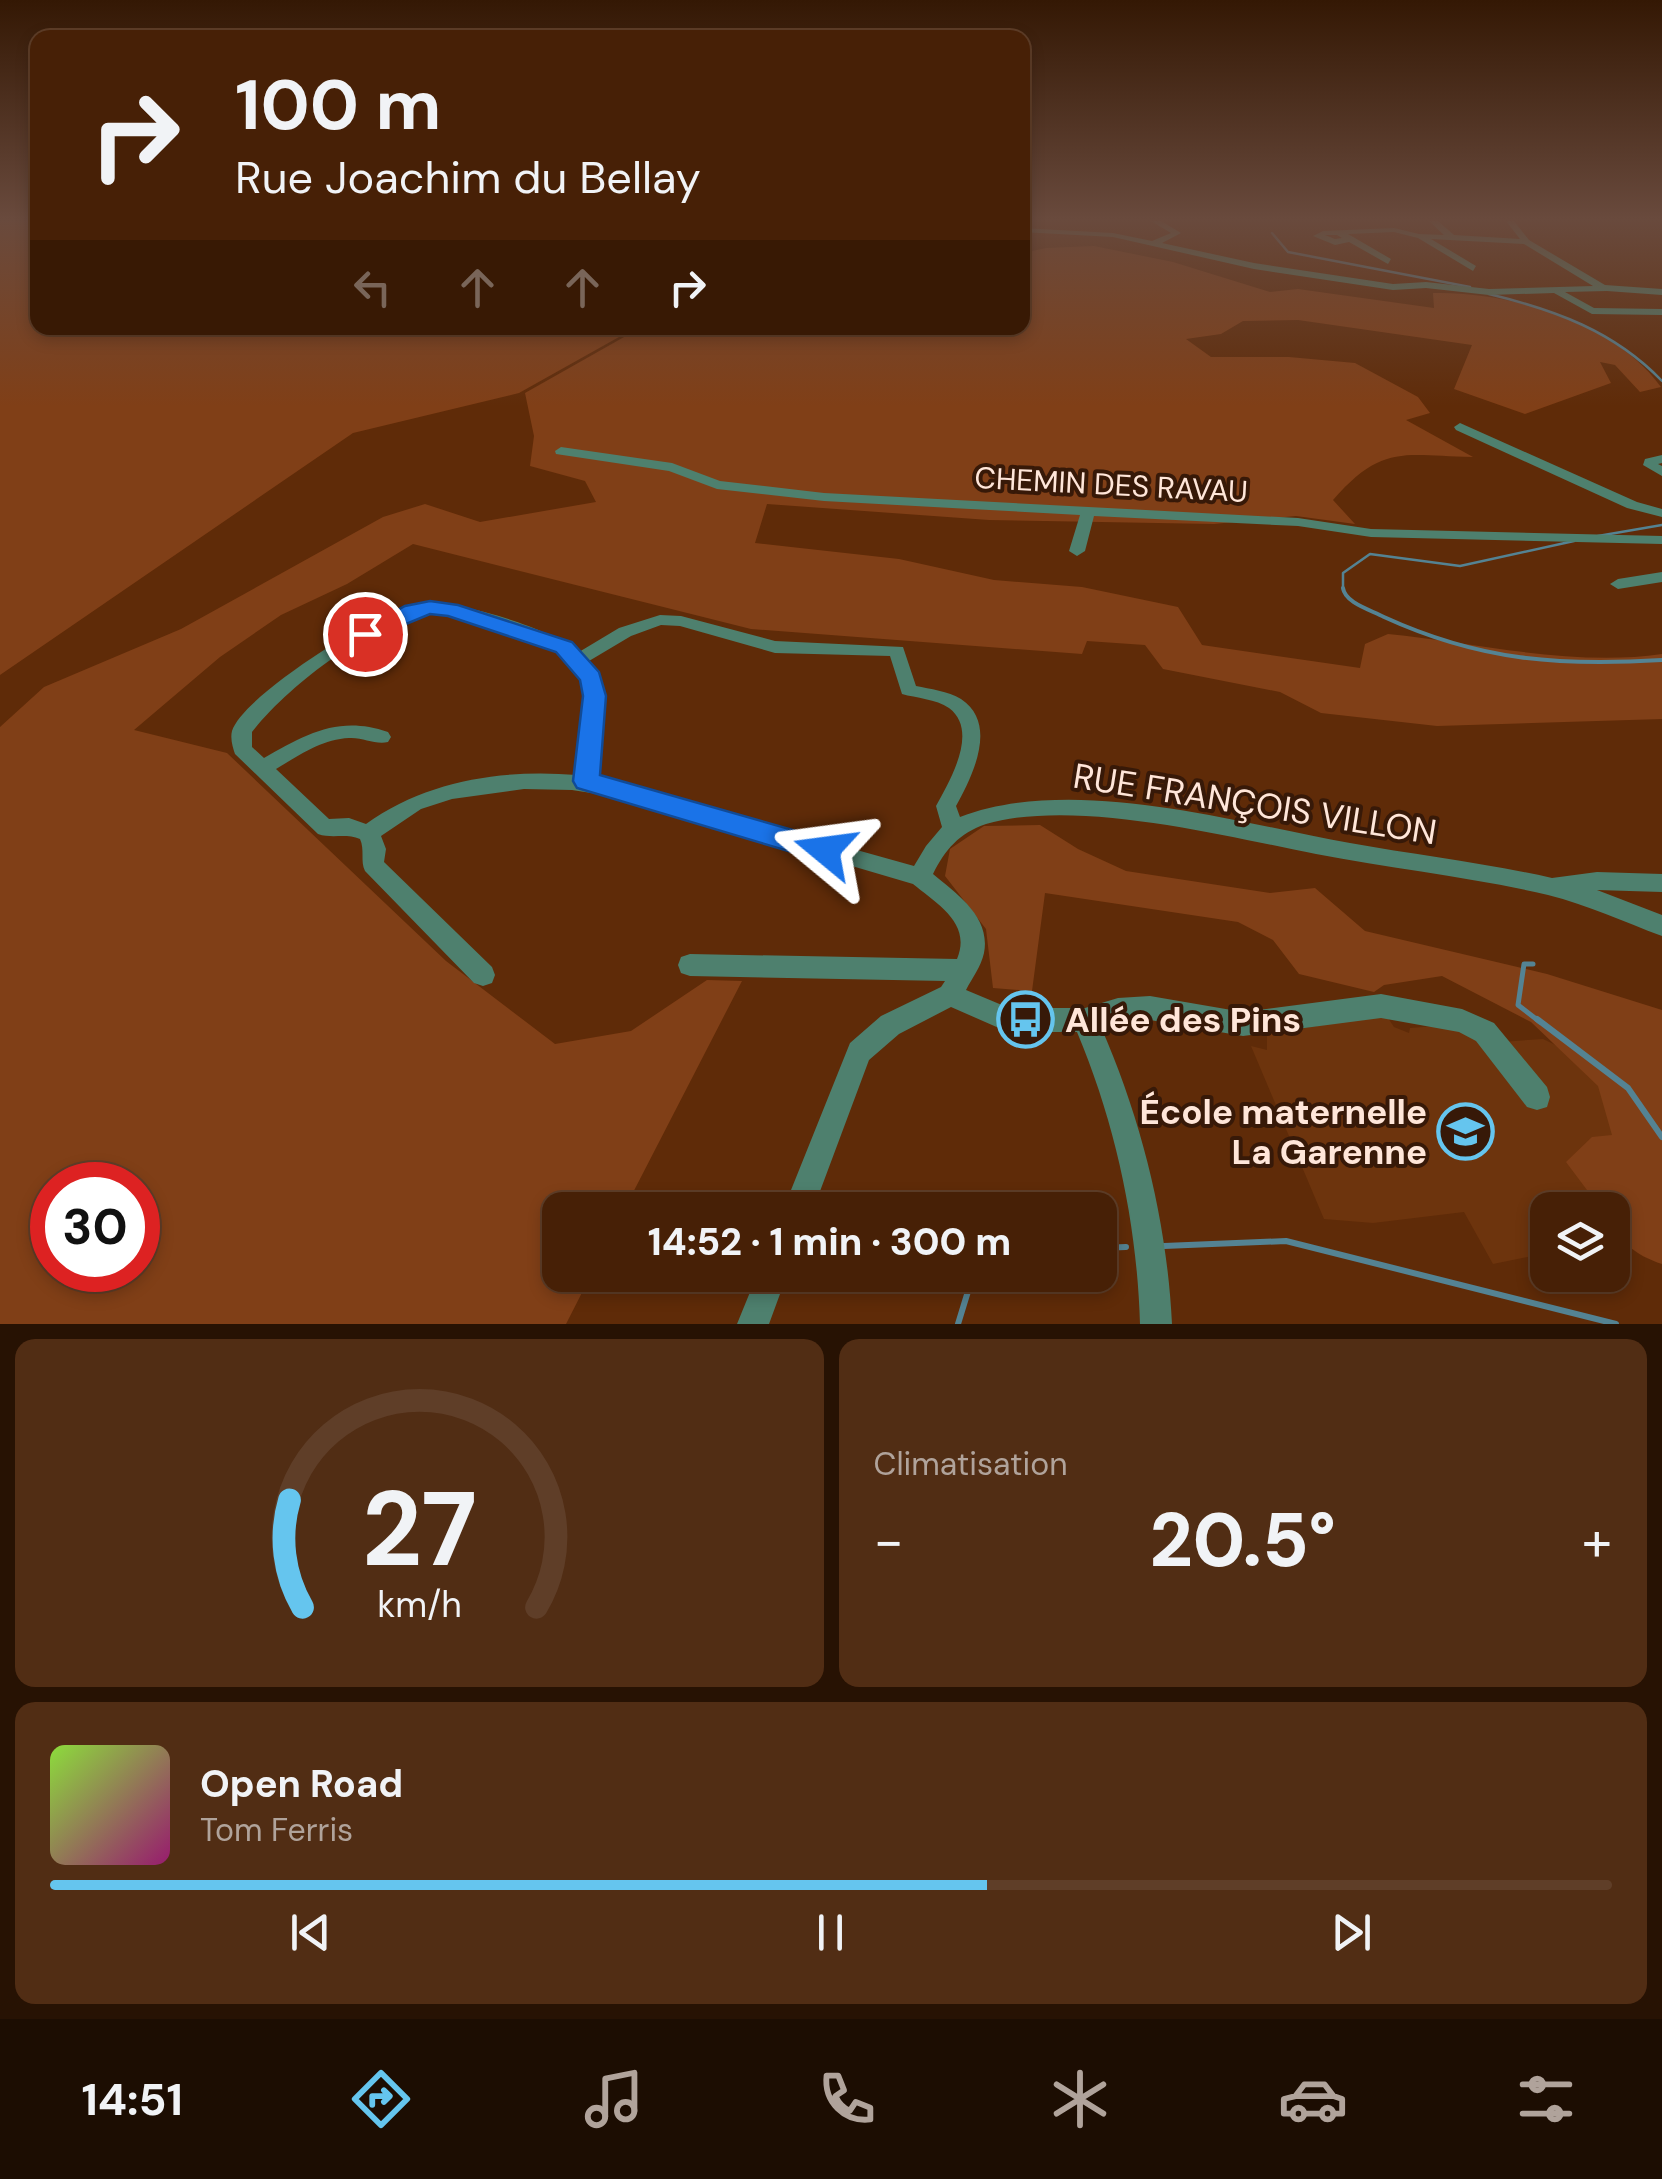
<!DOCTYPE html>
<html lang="fr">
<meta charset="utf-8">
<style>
body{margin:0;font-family:"DM Sans",sans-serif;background:#512d14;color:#f1f3f6;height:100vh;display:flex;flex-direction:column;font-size:38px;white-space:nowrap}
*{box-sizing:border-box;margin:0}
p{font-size:32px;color:#b0a39b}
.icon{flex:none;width:55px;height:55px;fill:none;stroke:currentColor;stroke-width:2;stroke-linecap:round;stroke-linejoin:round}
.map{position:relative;height:1324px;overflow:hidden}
.details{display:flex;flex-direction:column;gap:15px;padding:15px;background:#271203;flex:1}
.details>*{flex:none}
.banner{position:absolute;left:30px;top:30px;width:1000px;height:305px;border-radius:20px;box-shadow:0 5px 15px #0003,0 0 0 2px #5f3e28;background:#472006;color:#f1f3f6;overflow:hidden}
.controls{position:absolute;left:1530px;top:1192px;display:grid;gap:20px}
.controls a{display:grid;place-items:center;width:100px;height:100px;border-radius:20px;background:#472006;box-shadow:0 5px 15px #0003,0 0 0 2px #5f3e28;font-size:50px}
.speed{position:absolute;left:30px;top:1162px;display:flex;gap:20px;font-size:50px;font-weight:700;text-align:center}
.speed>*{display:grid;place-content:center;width:130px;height:130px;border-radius:50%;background:#472006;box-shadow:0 5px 15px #0003,0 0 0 2px #5f3e28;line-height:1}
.speed .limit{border:15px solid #d22;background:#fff;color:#111}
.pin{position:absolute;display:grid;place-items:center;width:85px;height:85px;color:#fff;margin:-42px;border:5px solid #fff;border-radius:50%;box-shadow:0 2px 10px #0007}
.me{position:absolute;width:110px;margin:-55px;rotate:286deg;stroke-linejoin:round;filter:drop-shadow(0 0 8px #0008)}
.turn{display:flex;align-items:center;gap:35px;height:210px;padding:0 40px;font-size:45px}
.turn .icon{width:130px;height:130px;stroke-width:2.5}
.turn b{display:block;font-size:70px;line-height:85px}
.lanes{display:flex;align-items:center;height:95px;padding:0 40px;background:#0003;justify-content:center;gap:50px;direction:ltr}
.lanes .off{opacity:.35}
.big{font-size:75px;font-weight:800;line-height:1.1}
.details .tile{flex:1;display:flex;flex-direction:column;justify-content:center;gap:15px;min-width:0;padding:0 35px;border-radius:20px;background:#512d14}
.details .dial{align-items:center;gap:0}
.dial svg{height:260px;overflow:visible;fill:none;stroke:#5f3e28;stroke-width:7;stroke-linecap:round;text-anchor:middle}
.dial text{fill:#f1f3f6;stroke:none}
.song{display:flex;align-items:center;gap:30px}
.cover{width:120px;height:120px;border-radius:15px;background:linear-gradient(135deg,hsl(90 70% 55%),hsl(320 70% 35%))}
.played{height:10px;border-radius:5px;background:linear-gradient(90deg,#65c5ee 60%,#5f3e28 60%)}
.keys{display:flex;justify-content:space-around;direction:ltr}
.heat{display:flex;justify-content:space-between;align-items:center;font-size:55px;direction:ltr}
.details .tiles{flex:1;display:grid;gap:15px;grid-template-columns:1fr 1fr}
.tile:last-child{grid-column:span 2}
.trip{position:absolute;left:542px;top:1192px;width:575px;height:100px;border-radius:20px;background:#472006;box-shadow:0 5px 15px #0003,0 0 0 2px #5f3e28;font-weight:800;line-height:100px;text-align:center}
.tab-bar{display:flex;height:160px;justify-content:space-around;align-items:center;background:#1c0d02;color:#b0a39b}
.tab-bar .icon{width:70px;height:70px}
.tab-bar .active{color:#65c5ee}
.tab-bar b{font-size:45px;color:#f1f3f6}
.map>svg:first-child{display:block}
.built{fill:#6d340d}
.green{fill:#803f17;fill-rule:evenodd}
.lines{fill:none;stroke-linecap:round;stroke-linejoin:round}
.stream-far3{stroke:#548393;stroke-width:2.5}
.stream-far2{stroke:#548393;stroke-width:4}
.stream-far1{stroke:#548393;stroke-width:5}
.stream{stroke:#548393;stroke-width:6}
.minor{fill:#4e806e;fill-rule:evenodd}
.route{fill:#1a73e8;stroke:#114b97;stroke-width:2.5}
.labels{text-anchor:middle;stroke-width:8;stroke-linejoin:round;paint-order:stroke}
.street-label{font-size:30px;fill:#ffe6d9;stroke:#371908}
.near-street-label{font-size:35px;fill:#ffe6d9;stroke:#371908}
.near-poi-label{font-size:35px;font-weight:bold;fill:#ffe6d9;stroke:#371908;text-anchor:start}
</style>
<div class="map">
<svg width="1662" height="1324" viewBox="0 0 1662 1324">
<rect width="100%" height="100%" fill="#5f2b08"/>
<path class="built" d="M1386,1015L1394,1027L1409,1033L1410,1028L1448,1025L1501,1042L1543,1039L1593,1063L1662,1228L1613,1239L1612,1210H1548L1547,1253L1493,1264L1464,1212L1373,1223L1324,1219L1251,1046L1267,1050V1034Z"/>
<path class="green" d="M0,221H37L38,328H635L519,393L353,433L0,675Z
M1094,246L1173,262L1270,292L1298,289L1434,308L1433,293C1510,291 1614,322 1661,387L1640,392L1615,365L1600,362L1611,383L1525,414L1454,389L1472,345L1298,320L1243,321L1221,334L1186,339L1211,357H1289L1355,363L1418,397L1430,413L1406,420L1473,457C1404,456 1383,443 1333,500L1355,524L1296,516L1214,524L989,520L767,504L755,543L899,559L994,580L1082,587L1178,607L1202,645L1360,668L1365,644L1388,634C1477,643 1573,667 1662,654V719L1437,726L1321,713L1280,692L1163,669L1145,645L1087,641L1082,654L751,629L413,544L347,584L281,615L220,657L134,730L227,753L446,961L555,1044L631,1031L707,980L742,981L624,1210H560V1275H591L566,1324H0V727L44,687L181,629L383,517L425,504L480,522L596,502L585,481L530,466L534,436L525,393L640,328H1022L1023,253L1046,248ZM52,1185H138V1270H52Z
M1040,825L1078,849L1126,871L1270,893L1315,888L1365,931L1547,974L1662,1010V1264C1637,1256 1613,1240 1612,1210H1602L1566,1162L1592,1137L1612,1135L1598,1086L1531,1022L1442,976L1384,985L1374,992L1299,974L1273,940L1238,922L1045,893L1032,991L993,988L986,929L945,876L950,849L984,826Z"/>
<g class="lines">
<path class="stream-far3" d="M1272,233L1288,252L1470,287
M1489,294C1555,310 1614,331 1662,381
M1598,536L1662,525
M1343,590V573L1370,554L1460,566L1574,541"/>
<path class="stream-far2" d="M1343,588C1345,603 1371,610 1384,617C1480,661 1559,666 1662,660"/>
<path class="stream-far1" d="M1533,964H1524L1518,1005L1540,1022"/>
<path class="stream" d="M1537,1019L1628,1088L1662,1137
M1164,1246L1286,1241L1616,1324
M1100,1248L1126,1247
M958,1324L973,1275"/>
<path class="minor" d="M1151,221H1161L1181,233L1162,243L1254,263L1393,284L1426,282L1489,289L1593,286L1524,244L1431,239L1476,266L1473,271L1418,238L1394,232L1348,234L1391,259L1388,264L1349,242L1335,245L1313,236L1323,231L1394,228L1419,234L1444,235L1429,221H1438L1454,235L1520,239L1506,221H1514L1529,240L1605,285L1662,289V295L1607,291L1565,292L1594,308L1662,309V315L1592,314L1554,293L1489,295L1426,288L1393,290L1254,269L1113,237L1022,232V228L1113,233L1152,241L1171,233ZM1325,235H1337L1342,238L1335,239Z
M1460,423L1637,502L1662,509V517L1627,508L1456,430L1454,427Z
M561,447L672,463L720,481L824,493L1298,518L1371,529L1662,536V544L1371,537L1298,526L1094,516L1085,551L1077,556L1069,551L1080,515L824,501L717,489L669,471L556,454L555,451Z
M1662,455V463L1658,464L1662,466V476L1643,465L1645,459Z
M1662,572V582L1618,589L1610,584L1618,579Z
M431,603C469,604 549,628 579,652L619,628L660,615L681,616L775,641L903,647L916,686C930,689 948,691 961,699C999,724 972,777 956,806L960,817C1073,774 1233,822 1350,843C1417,855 1485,863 1552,878L1597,872L1662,874V892L1597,890L1662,915V936C1624,922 1588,905 1548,895C1472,877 1393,869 1316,854C1224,836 1076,798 986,824C959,833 945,850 933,874C957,894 991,917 984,953C981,967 972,978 966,990L1009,1008H1085L1118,998L1150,996L1243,1012L1381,994L1462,1009L1494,1023L1547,1087L1550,1097L1547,1107L1537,1110L1527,1107L1476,1041L1459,1032L1381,1018L1243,1036L1150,1020L1118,1022L1101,1027C1142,1121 1167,1222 1172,1324H1140C1137,1224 1116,1125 1077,1032H1008L951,1007L899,1034L869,1060L813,1210H783L850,1043L881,1016L941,987L945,981L690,976L681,973L678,965L681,957L690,954L957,959C972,923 937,904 913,884L617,797L572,790L524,789L452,799L421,809L381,836L386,849L384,862L492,967L495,975L492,983L483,986L474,983L365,871C360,861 365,850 360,839C346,833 332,839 318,834L235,754C233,748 230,739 232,731C242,699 347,633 379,618C396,611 413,606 431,603ZM431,613C466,614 553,640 575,668C582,677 584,687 585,697L577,775C503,769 427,780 366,824L349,818L329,819L276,769C298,756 322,739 349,738C363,737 375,745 388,742L391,737L388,732C339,715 306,734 264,758L252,747V732C291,683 369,624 431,613ZM661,625L680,626L775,653L890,656L902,694C916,698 936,699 949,708C980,731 949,782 936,806L942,827L926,846L914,866L596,777C601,738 612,696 589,661L631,636Z
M757,1275H787L769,1324H737Z"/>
</g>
<linearGradient id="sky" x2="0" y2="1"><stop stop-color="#341804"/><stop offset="0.54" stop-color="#694a3d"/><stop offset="1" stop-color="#694a3d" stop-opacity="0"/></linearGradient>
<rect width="1662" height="406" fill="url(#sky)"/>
<path class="route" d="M430,601L458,605L572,642L599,672L606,696L600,775L835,842L839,850L835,858L825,862L577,788L573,781L583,696L580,680L556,652L448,616L430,614L365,641L354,634L405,606Z"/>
<defs>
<symbol id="bus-ring" viewBox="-11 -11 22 22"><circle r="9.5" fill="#371908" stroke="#65c5ee" stroke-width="1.5"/><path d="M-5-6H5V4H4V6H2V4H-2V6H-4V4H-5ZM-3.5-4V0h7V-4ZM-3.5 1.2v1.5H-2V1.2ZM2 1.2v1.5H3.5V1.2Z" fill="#65c5ee"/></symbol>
<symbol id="school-ring" viewBox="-11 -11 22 22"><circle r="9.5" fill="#371908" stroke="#65c5ee" stroke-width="1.5"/><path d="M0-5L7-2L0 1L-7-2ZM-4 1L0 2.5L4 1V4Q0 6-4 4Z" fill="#65c5ee"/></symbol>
</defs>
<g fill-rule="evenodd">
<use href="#bus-ring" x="994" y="988" width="63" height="63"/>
<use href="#school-ring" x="1434" y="1100" width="63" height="63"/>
</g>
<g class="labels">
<g class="street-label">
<text transform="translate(1111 485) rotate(3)" y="10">CHEMIN DES RAVAU</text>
</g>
<g class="near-street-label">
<text transform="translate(1255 804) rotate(9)" y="12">RUE FRANÇOIS VILLON</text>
</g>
<g class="near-poi-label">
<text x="1065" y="1032">Allée des Pins</text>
<text x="1427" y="1124" text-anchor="end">École maternelle<tspan x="1427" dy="40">La Garenne</tspan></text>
</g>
</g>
</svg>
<div class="controls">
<a><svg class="icon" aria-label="layers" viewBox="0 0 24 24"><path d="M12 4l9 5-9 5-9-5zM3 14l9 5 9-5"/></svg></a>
</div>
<div class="speed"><div class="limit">30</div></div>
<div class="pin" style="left:365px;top:634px;background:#d93025"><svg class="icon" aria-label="arrive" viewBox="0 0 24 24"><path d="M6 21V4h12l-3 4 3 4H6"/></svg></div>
<svg class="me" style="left:825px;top:850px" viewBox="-20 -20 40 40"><path d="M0-17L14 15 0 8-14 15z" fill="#1a73e8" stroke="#fff" stroke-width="4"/></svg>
<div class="trip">14:52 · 1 min · 300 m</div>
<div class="banner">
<div class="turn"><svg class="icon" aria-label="right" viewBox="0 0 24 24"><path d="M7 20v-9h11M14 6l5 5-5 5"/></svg><div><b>100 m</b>Rue Joachim du Bellay</div></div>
<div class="lanes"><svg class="icon off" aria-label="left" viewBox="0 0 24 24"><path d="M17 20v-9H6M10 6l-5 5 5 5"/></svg><svg class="icon off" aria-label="ahead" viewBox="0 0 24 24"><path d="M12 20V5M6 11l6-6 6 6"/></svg><svg class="icon off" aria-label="ahead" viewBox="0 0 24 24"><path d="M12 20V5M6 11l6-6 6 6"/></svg><svg class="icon" aria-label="right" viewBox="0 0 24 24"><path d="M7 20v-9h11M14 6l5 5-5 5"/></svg></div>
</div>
</div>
<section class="details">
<div class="tiles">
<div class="tile dial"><svg viewBox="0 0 100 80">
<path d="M14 69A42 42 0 1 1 86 69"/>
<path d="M14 69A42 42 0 0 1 10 36" stroke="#65c5ee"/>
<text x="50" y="56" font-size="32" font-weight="700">27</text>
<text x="50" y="72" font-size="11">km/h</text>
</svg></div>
<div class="tile"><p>Climatisation</p>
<div class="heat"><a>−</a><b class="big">20.5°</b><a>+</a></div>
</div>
<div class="tile">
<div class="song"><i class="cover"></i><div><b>Open Road</b><p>Tom Ferris</p></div></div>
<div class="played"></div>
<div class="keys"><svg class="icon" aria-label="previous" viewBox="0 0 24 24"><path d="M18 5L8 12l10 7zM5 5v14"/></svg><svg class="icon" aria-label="pause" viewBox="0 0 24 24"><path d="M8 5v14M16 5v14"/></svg><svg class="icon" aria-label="next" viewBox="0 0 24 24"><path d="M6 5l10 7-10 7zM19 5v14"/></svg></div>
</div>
</div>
</section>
<nav class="tab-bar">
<b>14:51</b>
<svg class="icon active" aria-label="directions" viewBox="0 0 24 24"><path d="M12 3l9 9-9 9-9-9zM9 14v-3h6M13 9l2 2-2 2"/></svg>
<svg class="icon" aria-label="music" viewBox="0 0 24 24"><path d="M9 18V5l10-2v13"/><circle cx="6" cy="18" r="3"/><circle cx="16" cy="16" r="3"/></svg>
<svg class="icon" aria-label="phone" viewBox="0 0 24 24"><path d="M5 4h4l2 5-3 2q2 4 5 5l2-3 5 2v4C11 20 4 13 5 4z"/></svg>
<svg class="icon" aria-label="climate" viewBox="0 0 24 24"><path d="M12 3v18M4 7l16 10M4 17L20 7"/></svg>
<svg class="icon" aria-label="car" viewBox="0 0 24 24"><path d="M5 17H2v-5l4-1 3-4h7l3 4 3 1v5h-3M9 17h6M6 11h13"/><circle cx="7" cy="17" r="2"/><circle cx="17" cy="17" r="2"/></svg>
<svg class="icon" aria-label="filters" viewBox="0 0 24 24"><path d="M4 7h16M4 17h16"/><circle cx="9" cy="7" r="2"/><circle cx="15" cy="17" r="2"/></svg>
</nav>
